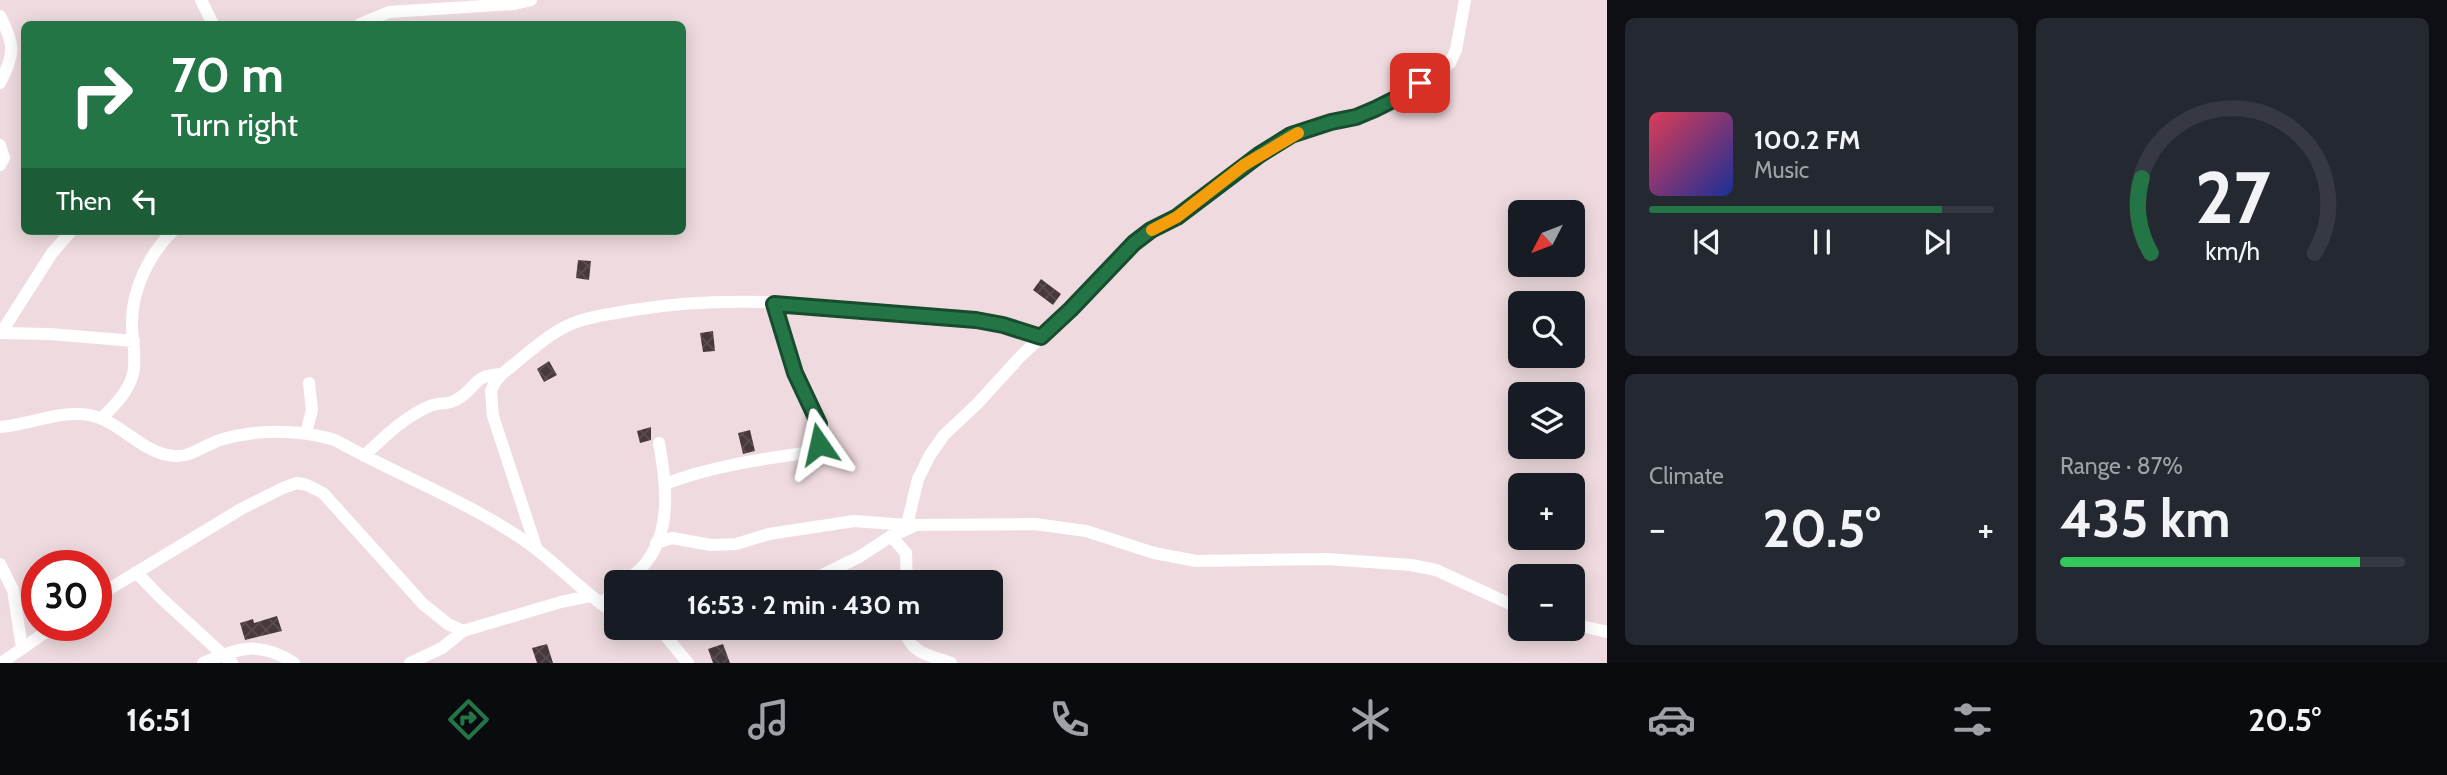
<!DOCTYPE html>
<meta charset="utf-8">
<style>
body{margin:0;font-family:Cabin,sans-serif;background:#242831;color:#f1f3f6;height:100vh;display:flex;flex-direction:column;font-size:26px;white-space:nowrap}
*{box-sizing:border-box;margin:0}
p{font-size:23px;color:#9ea1a6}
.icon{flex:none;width:38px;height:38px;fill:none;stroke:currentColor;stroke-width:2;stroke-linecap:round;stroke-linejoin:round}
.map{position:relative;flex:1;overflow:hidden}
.sheet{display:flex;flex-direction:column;gap:18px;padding:18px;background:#0d0f14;width:840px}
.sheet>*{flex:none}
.top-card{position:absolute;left:21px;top:21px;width:665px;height:214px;border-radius:10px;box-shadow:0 4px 18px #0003;background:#247546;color:#fff;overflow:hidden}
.needle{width:46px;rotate:228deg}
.buttons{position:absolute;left:1508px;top:200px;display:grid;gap:14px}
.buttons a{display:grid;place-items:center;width:77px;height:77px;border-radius:10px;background:#171b24;box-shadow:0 4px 18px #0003;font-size:35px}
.speed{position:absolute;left:21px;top:550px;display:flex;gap:14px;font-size:35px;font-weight:700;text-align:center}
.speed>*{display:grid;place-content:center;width:91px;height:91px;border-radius:50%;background:#171b24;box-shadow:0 4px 18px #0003;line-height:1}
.speed .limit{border:10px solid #d22;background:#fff;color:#111}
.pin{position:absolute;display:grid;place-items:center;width:60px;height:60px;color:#fff;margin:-30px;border-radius:14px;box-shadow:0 4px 10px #0006}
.me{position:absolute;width:77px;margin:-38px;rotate:349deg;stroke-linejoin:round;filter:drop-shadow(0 0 5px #0008)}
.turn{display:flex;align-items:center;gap:24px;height:147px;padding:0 35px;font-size:32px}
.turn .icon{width:91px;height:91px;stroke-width:2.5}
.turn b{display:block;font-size:49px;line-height:60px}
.then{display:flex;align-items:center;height:66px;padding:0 35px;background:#0003;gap:14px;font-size:26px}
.big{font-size:52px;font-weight:700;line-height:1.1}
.sheet .tile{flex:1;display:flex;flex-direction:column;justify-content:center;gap:10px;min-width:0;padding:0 24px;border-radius:10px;background:#242831}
.sheet .dial{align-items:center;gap:0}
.dial svg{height:182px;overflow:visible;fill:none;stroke:#363941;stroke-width:7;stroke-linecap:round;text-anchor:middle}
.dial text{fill:#f1f3f6;stroke:none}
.song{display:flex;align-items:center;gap:21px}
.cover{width:84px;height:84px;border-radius:10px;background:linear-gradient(135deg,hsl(350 70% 55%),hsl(230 70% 35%))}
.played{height:7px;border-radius:4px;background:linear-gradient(90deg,#247546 85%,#363941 85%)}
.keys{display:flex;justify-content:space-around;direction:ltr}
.heat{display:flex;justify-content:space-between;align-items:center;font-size:38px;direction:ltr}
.charge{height:10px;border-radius:5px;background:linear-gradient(90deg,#34c759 87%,#363941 0)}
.sheet .tiles{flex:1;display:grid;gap:18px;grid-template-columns:repeat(2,1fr)}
.trip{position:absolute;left:604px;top:570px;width:399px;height:70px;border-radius:10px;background:#171b24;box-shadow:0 4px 18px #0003;font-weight:700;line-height:70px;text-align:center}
.dock{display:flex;height:112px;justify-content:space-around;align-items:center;background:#090b0e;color:#9ea1a6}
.dock .icon{width:49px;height:49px}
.dock .active{color:#247546}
.dock b{font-size:32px;color:#f1f3f6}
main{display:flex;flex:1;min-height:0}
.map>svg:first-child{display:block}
.building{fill:url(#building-cross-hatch)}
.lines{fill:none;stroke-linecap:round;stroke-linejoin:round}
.street{stroke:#fff;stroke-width:12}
.route-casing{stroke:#174c2e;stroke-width:18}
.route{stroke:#247546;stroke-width:12}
.slow{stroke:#f59e0b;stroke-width:12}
</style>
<main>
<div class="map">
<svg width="1607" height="663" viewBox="0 0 1607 663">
<defs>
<pattern id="building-cross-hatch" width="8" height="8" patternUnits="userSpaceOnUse" patternTransform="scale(1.75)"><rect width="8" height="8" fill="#48383c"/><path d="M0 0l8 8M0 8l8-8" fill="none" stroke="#5a4c4f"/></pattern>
</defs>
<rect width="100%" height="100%" fill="#efdbdf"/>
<path class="building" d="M578,260L591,261L589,280L576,278Z
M1041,279L1061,294L1053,305L1033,290Z
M713,331L715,351L703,352L700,333Z
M549,361L557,375L544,382L537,369Z
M651,427V440L640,443L637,431Z
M750,430L755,451L743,454L738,433Z
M277,616L282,631L245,640L240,623L253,619L254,623Z
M547,644L553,663H537L532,648Z
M723,644L730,663H713L708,649Z"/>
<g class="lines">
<path class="street" d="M201,0L213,24
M0,16C15,45 15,54 0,83
M360,24L389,12L515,4L531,0
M0,145L4,158L0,165
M0,333L50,334L134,341
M1,333L52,253L71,231
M102,418C114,406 129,391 133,374C137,356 132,342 132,325C131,291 149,254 173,231
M0,427C29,425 60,410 89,415C120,420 143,455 175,456C191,457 205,445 220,440C257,429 298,429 335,440C399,476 468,501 528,543C559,565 584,594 616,614
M306,433L312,410L309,383
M364,456C384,437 404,417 430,406C438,402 448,405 456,400C478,388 471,375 502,374
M665,484C711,466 763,459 811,452L819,444V424L795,374L774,304
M906,529L918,479L930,455L944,435L977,404L1019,358L1071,309L1134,243L1151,230L1177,217L1244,165L1291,135L1331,122L1356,117L1403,95L1441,70L1450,63L1456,50L1465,0
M891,536L906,553L907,583
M656,543L672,538L711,545L736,544L769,534L854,521L907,525
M537,550L493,416L491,391L495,382L502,374C524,357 546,335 571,324C589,316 613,314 633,310C746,291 863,309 976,320L1003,325L1041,337
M0,564L13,590L22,648
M136,572L161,598L232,663
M624,583C632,576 642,569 648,560C672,527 666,481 659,443
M806,583L859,557L888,538L916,525L1035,524L1086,531L1154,553L1196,561L1327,559L1411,565L1436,570L1521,609
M96,597L241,509L283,488L297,483L307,485L323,493L423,604L448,624L463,631L561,602L590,596
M601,604L616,590
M1573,624L1607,632
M659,628L688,663
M904,628C910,654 929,655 951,663
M1,663L56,625
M203,663C239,648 259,640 294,663
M410,663L442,648L463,631"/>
</g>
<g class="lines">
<defs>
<path id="route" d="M819,444V424L795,373L774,304L976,320L1003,325L1041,337L1071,309L1134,243L1151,230L1177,217L1259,155L1291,135L1331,122L1356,117L1375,109L1403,95L1420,83"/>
</defs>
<use href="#route" class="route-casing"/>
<use href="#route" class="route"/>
<path class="slow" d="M1152,230L1177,217L1244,165L1298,133"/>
</g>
</svg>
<div class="buttons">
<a><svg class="needle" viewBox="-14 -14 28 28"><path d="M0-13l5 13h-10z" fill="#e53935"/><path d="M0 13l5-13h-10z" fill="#9ea1a6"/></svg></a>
<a><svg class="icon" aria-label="search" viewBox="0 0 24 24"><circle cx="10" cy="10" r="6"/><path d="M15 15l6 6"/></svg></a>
<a><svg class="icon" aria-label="layers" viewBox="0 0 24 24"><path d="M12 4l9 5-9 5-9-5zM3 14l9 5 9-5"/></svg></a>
<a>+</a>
<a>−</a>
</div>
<div class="speed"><div class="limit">30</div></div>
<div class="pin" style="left:1420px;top:83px;background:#d93025"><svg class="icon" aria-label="arrive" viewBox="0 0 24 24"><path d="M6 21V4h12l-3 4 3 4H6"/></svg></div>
<svg class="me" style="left:819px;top:444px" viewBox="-20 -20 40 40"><path d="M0-17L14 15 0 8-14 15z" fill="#247546" stroke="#fff" stroke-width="4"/></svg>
<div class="trip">16:53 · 2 min · 430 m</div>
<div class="top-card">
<div class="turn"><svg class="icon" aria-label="right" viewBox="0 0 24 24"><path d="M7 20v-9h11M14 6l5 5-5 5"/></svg><div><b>70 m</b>Turn right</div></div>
<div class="then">Then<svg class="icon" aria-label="left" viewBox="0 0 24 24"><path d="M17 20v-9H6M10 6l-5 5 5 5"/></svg></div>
</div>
</div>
<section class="sheet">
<div class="tiles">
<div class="tile">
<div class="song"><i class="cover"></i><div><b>100.2 FM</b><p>Music</p></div></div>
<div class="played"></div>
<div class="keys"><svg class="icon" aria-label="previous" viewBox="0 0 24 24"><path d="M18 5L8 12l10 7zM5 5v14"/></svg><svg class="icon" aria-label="pause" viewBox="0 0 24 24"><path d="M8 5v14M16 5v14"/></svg><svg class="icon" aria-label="next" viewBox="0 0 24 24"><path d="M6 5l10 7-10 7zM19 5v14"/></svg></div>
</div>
<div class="tile dial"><svg viewBox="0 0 100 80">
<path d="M14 69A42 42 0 1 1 86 69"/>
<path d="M14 69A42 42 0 0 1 10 36" stroke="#247546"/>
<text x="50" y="56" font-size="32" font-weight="700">27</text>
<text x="50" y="72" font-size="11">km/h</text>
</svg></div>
<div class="tile"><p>Climate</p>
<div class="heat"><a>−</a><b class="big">20.5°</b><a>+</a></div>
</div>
<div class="tile"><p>Range · 87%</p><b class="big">435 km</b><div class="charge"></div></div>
</div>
</section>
</main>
<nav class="dock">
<b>16:51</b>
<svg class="icon active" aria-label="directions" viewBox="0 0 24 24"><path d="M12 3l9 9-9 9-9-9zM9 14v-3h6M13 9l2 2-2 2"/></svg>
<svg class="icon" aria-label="music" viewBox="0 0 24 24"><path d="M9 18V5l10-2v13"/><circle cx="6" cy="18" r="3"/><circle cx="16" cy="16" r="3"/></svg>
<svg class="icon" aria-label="phone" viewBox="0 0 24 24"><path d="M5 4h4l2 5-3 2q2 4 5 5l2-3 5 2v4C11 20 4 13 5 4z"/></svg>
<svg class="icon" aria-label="climate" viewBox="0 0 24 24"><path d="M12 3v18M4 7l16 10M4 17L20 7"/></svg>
<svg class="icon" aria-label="car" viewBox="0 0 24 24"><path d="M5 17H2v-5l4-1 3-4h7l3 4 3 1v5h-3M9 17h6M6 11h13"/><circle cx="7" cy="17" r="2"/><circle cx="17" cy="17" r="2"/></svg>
<svg class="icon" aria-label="filters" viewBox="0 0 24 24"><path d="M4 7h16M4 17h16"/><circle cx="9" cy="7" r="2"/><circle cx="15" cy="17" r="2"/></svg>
<b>20.5°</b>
</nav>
